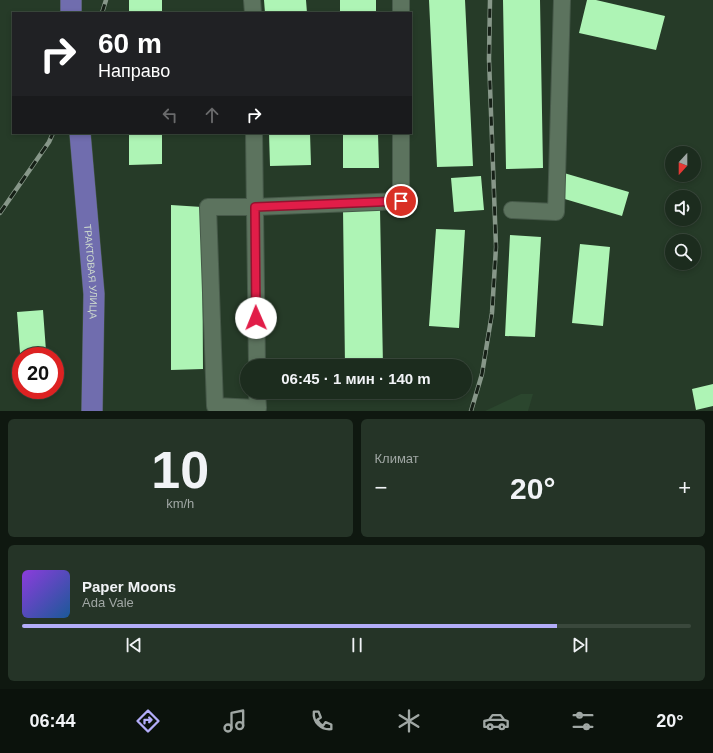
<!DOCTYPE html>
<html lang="ru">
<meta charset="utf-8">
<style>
body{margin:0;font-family:Helvetica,sans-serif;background:#253427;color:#f1f3f6;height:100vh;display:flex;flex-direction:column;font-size:15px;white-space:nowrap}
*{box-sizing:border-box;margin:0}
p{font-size:13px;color:#a0a7a4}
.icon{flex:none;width:22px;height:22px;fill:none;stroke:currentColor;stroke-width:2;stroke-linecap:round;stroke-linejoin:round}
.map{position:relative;height:411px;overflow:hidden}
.side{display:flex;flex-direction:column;gap:8px;padding:8px;background:#0f1810;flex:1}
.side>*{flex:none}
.guide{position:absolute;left:12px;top:12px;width:400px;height:122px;border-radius:0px;box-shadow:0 2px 6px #0003,0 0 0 1px #3a483c;background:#202124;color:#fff;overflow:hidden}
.needle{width:26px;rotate:201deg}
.controls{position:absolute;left:665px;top:146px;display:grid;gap:8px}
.controls a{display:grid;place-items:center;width:36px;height:36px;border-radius:50%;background:#1c2c1e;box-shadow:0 2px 6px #0003,0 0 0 1px #3a483c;font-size:20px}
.speed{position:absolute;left:12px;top:347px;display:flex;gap:8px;font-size:20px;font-weight:700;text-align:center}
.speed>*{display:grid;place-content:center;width:52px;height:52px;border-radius:50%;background:#1c2c1e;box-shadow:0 2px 6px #0003,0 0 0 1px #3a483c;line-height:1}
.speed .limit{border:6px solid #d22;background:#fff;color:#111}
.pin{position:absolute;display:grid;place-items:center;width:34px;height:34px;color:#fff;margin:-17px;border:2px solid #fff;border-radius:50%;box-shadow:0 1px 4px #0007}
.me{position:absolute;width:44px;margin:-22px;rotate:359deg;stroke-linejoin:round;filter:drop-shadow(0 0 3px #0008)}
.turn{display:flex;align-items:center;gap:14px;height:84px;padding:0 20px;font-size:18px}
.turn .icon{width:52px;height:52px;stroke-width:2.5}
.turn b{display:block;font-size:28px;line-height:34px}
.lanes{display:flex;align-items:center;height:38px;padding:0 20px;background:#0003;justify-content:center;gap:20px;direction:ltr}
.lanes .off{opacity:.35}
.big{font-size:30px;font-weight:800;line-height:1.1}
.side .widget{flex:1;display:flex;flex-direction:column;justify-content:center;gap:6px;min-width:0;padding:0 14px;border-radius:6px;background:#253427}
.side .dial{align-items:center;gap:0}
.dial b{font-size:52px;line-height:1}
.song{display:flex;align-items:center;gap:12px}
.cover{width:48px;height:48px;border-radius:6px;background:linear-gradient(135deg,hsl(270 70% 55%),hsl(210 70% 35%))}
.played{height:4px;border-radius:2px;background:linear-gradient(90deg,#b3adf9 80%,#3a483c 80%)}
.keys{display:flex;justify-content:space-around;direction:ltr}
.heat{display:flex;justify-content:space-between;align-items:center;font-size:22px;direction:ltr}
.side .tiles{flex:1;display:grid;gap:8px;grid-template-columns:1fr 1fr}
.widget:last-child{grid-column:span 2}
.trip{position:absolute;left:240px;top:359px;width:232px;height:40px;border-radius:20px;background:#1c2c1e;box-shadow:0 2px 6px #0003,0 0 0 1px #3a483c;font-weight:800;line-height:40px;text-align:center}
.tabs{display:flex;height:64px;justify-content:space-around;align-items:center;background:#0b120c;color:#a0a7a4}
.tabs .icon{width:28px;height:28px}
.tabs .active{color:#b3adf9}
.tabs b{font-size:18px;color:#f1f3f6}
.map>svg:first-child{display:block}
.built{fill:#2b462e}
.building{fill:#aef4b5}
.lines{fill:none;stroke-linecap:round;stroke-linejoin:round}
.minor-casing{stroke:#465949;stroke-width:18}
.major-casing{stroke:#465949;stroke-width:22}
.minor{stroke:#5c735e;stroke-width:16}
.major{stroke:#706dae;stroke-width:21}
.rail-casing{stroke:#879789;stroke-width:4.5}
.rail{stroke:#162017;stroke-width:3;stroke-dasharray:9;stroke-linecap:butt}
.route-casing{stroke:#92132f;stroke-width:10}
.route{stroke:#e11d48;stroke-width:7}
.labels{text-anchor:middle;stroke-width:4;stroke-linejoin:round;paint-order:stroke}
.street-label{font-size:10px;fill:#ccd9cd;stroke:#162017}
</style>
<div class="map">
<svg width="713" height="411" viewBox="0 0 713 411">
<rect width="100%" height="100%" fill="#263b28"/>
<path class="built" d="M521,394H533L528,411H485Z"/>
<path class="building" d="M129,0H162V13H129Z
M264,0H306L307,13H265Z
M340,0H376V13H340Z
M429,0H465L473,166L437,167Z
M503,0H540L543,168L506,169Z
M587,0H596L665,16L656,50L579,33Z
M129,133H162V164L129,165Z
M269,133H310L311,165L270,166Z
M343,133H378L379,168H343Z
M564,173L629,192L622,216L558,197Z
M481,176L484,210L454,212L451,178Z
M171,205L202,207L203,369L171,370Z
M343,209H380L383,366H345Z
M436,229L465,230L459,328L429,326Z
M510,235L541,237L535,337L505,336Z
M580,244L610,247L603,326L572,323Z
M43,310L46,351L20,353L17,312Z
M713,384V406L696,410L692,389Z
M345,392H384V397H345Z"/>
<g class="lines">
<defs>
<path id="minor" d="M252,0L253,13
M401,0V13
M254,133L257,366
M512,210L556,212L562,0
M257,392L258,408L215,406L208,207H255L401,201V133"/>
<g id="major">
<path d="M71,13V0"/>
<path id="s1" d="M80,133L94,294L92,411"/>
</g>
</defs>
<use href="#minor" class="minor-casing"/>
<use href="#major" class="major-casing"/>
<use href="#minor" class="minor"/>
<use href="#major" class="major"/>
<defs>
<path id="rail" d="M102,13L106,0
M0,213L49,142L53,133
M471,411L482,374L492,313L496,247L489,59L490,0"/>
</defs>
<use href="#rail" class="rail-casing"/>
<use href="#rail" class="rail"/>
</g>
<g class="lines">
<defs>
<path id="route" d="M256,318L255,207L401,201"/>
</defs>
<use href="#route" class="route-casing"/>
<use href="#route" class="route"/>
</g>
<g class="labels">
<g class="street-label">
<text dy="4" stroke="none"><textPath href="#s1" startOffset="139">ТРАКТОВАЯ УЛИЦА</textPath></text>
</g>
</g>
</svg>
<div class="controls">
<a><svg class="needle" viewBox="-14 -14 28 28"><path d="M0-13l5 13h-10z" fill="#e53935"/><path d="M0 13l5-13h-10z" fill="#a0a7a4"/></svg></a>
<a><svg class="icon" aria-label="sound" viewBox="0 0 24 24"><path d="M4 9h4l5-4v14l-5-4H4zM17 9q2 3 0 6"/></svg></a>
<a><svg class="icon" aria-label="search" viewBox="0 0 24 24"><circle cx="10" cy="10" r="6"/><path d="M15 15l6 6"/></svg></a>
</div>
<div class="speed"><div class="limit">20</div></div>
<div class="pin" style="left:401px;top:201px;background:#d93025"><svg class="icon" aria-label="arrive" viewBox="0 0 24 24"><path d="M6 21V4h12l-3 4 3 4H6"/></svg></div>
<svg class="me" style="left:256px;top:318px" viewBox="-20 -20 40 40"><circle r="19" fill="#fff"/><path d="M0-13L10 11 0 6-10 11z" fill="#e11d48"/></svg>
<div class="trip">06:45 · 1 мин · 140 m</div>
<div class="guide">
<div class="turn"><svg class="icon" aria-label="right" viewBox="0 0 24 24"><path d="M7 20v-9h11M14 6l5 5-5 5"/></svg><div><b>60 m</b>Направо</div></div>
<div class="lanes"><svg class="icon off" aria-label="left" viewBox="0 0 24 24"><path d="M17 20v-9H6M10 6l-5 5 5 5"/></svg><svg class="icon off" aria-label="ahead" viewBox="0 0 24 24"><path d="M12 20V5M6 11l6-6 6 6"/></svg><svg class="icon" aria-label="right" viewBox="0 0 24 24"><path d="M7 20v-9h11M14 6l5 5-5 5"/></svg></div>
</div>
</div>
<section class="side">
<div class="tiles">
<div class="widget dial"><b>10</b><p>km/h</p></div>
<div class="widget"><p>Климат</p>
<div class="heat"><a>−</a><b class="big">20°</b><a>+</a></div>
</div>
<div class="widget">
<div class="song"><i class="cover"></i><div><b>Paper Moons</b><p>Ada Vale</p></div></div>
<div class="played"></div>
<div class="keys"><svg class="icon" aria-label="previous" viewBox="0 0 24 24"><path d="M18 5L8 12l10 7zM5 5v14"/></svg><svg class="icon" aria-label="pause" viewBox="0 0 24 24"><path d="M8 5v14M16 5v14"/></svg><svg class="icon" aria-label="next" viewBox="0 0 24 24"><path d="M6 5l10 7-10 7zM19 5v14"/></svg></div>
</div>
</div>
</section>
<nav class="tabs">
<b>06:44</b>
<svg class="icon active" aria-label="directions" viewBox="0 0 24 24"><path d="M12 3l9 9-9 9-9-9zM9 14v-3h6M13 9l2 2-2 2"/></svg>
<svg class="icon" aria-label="music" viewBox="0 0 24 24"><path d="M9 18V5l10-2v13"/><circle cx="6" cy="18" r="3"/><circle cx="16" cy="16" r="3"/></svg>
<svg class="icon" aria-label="phone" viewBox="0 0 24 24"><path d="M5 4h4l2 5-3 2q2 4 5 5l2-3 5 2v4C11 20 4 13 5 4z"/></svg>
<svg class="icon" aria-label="climate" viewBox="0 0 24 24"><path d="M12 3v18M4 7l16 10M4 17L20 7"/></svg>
<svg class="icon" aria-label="car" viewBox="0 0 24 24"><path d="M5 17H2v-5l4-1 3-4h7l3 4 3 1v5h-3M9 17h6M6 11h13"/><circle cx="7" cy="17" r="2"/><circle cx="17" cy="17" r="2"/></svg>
<svg class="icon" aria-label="filters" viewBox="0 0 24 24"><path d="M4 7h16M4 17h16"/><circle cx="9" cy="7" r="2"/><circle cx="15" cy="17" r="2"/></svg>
<b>20°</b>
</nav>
